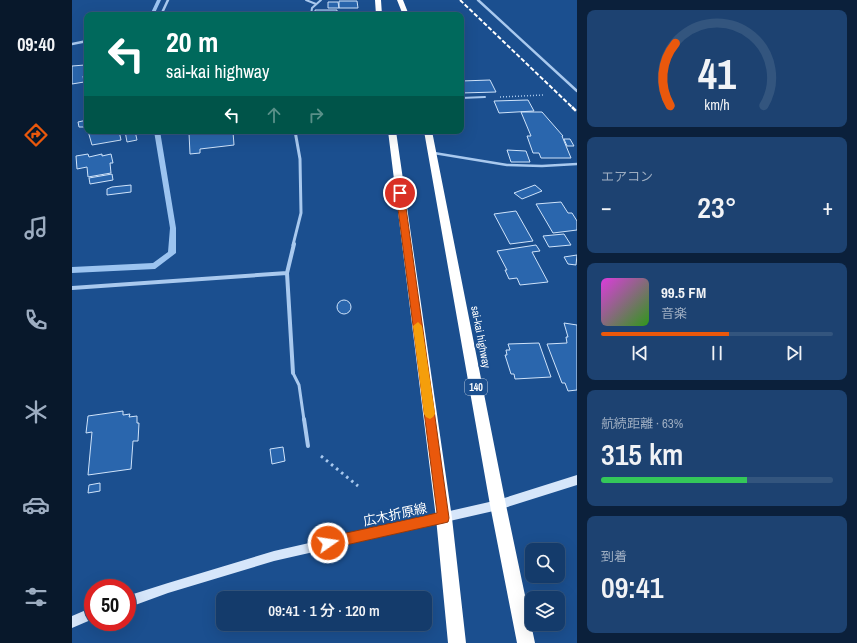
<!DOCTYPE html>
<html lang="ja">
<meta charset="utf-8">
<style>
body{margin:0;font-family:"Archivo Narrow","Noto Sans JP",sans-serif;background:#1d4271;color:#f1f3f6;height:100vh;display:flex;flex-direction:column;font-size:15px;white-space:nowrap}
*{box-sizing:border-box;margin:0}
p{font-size:13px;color:#9dadc1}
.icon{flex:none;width:22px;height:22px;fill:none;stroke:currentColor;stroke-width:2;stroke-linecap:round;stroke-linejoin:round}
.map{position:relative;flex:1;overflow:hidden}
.details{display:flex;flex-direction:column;gap:10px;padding:10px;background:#0b203b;width:280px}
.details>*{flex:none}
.banner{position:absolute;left:12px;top:12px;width:380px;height:122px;border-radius:8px;box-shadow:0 4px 16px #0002,0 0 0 1px #33557e;background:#00695c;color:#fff;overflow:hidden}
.fabs{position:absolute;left:453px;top:543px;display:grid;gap:8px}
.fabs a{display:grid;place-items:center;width:40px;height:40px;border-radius:8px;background:#143b6b;box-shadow:0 4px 16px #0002,0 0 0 1px #33557e;font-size:20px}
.speed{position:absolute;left:12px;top:579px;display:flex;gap:8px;font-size:20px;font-weight:700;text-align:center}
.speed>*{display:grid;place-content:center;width:52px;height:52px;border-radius:50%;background:#143b6b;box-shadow:0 4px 16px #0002,0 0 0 1px #33557e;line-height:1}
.speed .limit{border:6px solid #d22;background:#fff;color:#111}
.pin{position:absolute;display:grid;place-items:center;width:34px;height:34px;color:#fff;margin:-17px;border:2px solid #fff;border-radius:50%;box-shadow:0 1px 4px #0007}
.me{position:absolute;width:44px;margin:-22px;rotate:77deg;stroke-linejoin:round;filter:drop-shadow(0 0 3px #0008)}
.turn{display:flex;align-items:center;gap:14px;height:84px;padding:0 16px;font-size:18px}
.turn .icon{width:52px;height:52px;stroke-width:2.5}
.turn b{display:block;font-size:28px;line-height:34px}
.lanes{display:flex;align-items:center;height:38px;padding:0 16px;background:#0003;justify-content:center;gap:20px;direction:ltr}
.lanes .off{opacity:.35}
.big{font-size:30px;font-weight:600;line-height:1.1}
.details .tile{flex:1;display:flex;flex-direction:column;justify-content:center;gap:6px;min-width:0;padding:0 14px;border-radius:8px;background:#1d4271}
.details .dial{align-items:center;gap:0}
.dial svg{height:104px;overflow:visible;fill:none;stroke:#33557e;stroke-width:7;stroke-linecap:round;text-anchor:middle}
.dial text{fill:#f1f3f6;stroke:none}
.song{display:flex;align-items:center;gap:12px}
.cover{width:48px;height:48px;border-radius:6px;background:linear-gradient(135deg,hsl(300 70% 55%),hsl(110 70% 35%))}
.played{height:4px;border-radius:2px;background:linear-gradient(90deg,#ea580c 55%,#33557e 55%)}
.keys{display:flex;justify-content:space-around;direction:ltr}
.heat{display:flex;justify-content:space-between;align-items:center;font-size:22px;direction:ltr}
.charge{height:6px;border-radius:3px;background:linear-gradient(90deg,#34c759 63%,#33557e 0)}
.trip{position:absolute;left:144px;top:591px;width:216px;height:40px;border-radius:8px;background:#143b6b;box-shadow:0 4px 16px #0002,0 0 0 1px #33557e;font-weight:600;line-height:40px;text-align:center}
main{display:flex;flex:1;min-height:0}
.tab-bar{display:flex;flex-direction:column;width:72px;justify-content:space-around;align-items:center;background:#08182b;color:#9dadc1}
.tab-bar .icon{width:28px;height:28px}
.tab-bar .on{color:#ea580c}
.tab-bar b{font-size:18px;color:#f1f3f6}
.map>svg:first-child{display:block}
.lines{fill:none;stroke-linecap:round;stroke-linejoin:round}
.stream{fill:#9cc4f0;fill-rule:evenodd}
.building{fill:#2a66ad;stroke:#cfe3fa}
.path-far1{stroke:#a9c9ee;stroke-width:1.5;stroke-dasharray:1 2;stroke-linecap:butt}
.path{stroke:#a9c9ee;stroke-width:3;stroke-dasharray:2.5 4;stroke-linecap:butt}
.lane-far3{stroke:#a9c9ee;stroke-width:2}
.lane-far2{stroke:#a9c9ee;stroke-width:2.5}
.lane-far1{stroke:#a9c9ee;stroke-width:3}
.lane{stroke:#a9c9ee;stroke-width:4}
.street-far2{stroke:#a9c9ee;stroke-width:2.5}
.street-far1{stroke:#a9c9ee;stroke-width:3}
.street{stroke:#a9c9ee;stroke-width:4}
.secondary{fill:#d6e6fa;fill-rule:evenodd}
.highway{fill:#fff;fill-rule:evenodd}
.rail-far1{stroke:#fff;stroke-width:2;stroke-dasharray:4.5 2;stroke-linecap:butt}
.rail{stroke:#fff;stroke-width:2.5;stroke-dasharray:5.5 2.5;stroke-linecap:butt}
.route{fill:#ea580c;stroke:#983908}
.slow{fill:#f59e0b}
.labels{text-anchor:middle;stroke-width:4;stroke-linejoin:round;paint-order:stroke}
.shield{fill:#1b4f8f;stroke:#bbcadd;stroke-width:1}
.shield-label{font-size:10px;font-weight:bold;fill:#fff}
.street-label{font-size:11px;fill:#fff;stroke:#1b4f8f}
.near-street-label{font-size:13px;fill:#fff;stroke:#1b4f8f}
</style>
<main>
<nav class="tab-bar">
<b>09:40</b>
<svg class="icon on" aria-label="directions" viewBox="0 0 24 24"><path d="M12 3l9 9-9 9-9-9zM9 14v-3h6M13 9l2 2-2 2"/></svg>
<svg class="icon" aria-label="music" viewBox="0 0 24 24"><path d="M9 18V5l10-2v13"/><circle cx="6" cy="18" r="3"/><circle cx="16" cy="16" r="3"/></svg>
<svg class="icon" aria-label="phone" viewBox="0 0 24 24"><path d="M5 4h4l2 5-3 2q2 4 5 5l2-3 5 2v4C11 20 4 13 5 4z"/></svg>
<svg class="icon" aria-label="climate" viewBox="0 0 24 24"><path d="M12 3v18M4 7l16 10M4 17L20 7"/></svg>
<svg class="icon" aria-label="car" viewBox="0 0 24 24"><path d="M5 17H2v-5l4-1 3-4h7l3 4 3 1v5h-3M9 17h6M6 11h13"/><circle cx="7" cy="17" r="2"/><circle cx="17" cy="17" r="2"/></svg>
<svg class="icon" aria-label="filters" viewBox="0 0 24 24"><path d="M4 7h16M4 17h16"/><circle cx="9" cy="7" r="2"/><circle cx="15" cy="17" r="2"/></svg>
</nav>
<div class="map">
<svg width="505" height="643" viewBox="0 0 505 643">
<rect width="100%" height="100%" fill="#1b4f8f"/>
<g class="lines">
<path class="stream" d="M85,0H89L82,15H78Z
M82,131H88L104,228V253L83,269L0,273V267L81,263L96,252L98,228Z"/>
</g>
<path class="building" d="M267,1H285L286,8H267Z
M256,2H266L267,8H256Z
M243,10H265V15H243Z
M13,65L14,76H11L12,82L0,84V66Z
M418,80L424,92L389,93V81Z
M456,100L462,111L427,113L422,101Z
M449,112H470L491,136H490L499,158H469L467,153H461L455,136H459Z
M14,116H15V127H7L6,122L15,120Z
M16,131H47L49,140L20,145Z
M53,131H63L65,140L55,142Z
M128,131L161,132L162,145L128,149V153L118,154L117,133Z
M492,139H498L502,146H495Z
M435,150L454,151L458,162H439Z
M16,154L17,157L30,154V156L39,154L41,163H38L39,173L16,177L15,167L5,169L4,156Z
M40,174L41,180L18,184L17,178Z
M59,185V192L35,195V189L40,187Z
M463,185L470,191L450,199L442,193Z
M489,202L496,213H500L505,221V230L481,233L464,204Z
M444,211L461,241L438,244L422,214Z
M492,234L499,245L477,247L471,236Z
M464,245L468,251L460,252L476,282L448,285L445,278L437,279L433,270H435L425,251Z
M505,255L504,265L496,264L492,257Z
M265 307a7 7 0 1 1 14 0a7 7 0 1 1-14 0Z
M492,323L505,325V390L496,391L493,383H490L475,344L495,343L494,337H496Z
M467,343L479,377L443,379L442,374H439L433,355H435L434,350H438L436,344Z
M51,411V415L58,414L57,417L65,416V423H67L66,441H61L59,469L16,475L20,432L14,433L16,416Z
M211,447L213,461L200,464L198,449Z
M28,483V491L16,493L17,485Z"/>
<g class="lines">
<path class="path-far1" d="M428,97L472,95"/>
<path class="path" d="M249,456L286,486"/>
<path class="lane-far3" d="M234,0L244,4
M239,15L240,8L249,0
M389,98L413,97"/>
<path class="lane-far2" d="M362,153L435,165L470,166L505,164"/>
<path class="lane-far1" d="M221,373L227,385L232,420"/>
<path class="lane" d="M232,419L236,446"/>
<path class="street-far2" d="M406,0L505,91
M89,15L96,0
M0,44L15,41"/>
<path class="street-far1" d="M221,245L229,213L228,159L223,131"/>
<path class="street" d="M0,288L215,273
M221,373L215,273L222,244"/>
<path class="secondary" d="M505,475V485L426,510L202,561L96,593L55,608V596L96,583L202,551L426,500Z
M21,607V619L0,628V616Z"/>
<path class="highway" d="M303,0H309L310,15H304Z
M325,0H331L337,15H331Z
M316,131H324L380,518L394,643H376L364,518Z
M352,131H360L434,505L463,643H445L418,505Z"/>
<path class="rail-far1" d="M388,0L501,108"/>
<path class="rail" d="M500,107L505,112"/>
</g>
<path class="route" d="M325,191H331L332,193L377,518L376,522L372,523L256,549L252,548L251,543L252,539L256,537L365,513L324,193Z"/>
<path class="slow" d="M346,322L350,326L363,414L361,417L358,419L354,417L352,414L341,326Z"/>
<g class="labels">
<rect class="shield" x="393" y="379" width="22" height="16" rx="3"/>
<g class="shield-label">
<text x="404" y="391">140</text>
</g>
<g class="street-label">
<text transform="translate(409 337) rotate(79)" y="4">sai-kai highway</text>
</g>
<g class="near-street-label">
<text transform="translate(323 514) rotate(-12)" y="5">広木折原線</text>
</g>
</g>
</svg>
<div class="fabs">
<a><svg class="icon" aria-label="search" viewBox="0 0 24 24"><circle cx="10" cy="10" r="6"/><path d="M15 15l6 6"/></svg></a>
<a><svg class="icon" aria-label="layers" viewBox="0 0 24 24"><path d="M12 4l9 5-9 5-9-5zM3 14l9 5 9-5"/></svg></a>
</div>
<div class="speed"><div class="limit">50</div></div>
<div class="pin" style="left:328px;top:193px;background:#d93025"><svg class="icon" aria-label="arrive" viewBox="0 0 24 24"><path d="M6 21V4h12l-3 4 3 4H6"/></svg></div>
<svg class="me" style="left:256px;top:543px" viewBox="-20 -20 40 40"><circle r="17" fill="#ea580c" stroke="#fff" stroke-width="3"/><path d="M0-11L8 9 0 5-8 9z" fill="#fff"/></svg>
<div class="trip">09:41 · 1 分 · 120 m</div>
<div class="banner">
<div class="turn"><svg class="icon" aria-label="left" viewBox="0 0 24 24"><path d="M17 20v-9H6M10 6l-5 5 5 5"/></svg><div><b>20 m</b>sai-kai highway</div></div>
<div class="lanes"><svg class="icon" aria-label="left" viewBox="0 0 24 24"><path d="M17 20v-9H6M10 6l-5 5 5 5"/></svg><svg class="icon off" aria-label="ahead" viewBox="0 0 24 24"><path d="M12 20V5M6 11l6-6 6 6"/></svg><svg class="icon off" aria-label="right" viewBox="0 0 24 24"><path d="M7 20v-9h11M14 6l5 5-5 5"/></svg></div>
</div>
</div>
<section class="details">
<div class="tile dial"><svg viewBox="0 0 100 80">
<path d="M14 69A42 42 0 1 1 86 69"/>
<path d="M14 69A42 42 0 0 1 18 21" stroke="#ea580c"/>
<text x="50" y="56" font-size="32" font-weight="700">41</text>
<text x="50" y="72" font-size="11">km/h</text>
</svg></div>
<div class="tile"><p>エアコン</p>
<div class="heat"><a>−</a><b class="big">23°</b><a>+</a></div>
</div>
<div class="tile">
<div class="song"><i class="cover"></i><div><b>99.5 FM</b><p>音楽</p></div></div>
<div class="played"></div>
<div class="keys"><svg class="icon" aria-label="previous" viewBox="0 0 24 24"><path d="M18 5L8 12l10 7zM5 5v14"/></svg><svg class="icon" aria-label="pause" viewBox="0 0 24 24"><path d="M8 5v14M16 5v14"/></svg><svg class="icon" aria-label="next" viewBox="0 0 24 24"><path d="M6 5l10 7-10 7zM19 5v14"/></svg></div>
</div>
<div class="tile"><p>航続距離 · 63%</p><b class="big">315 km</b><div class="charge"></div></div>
<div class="tile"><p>到着</p><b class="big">09:41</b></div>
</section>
</main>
